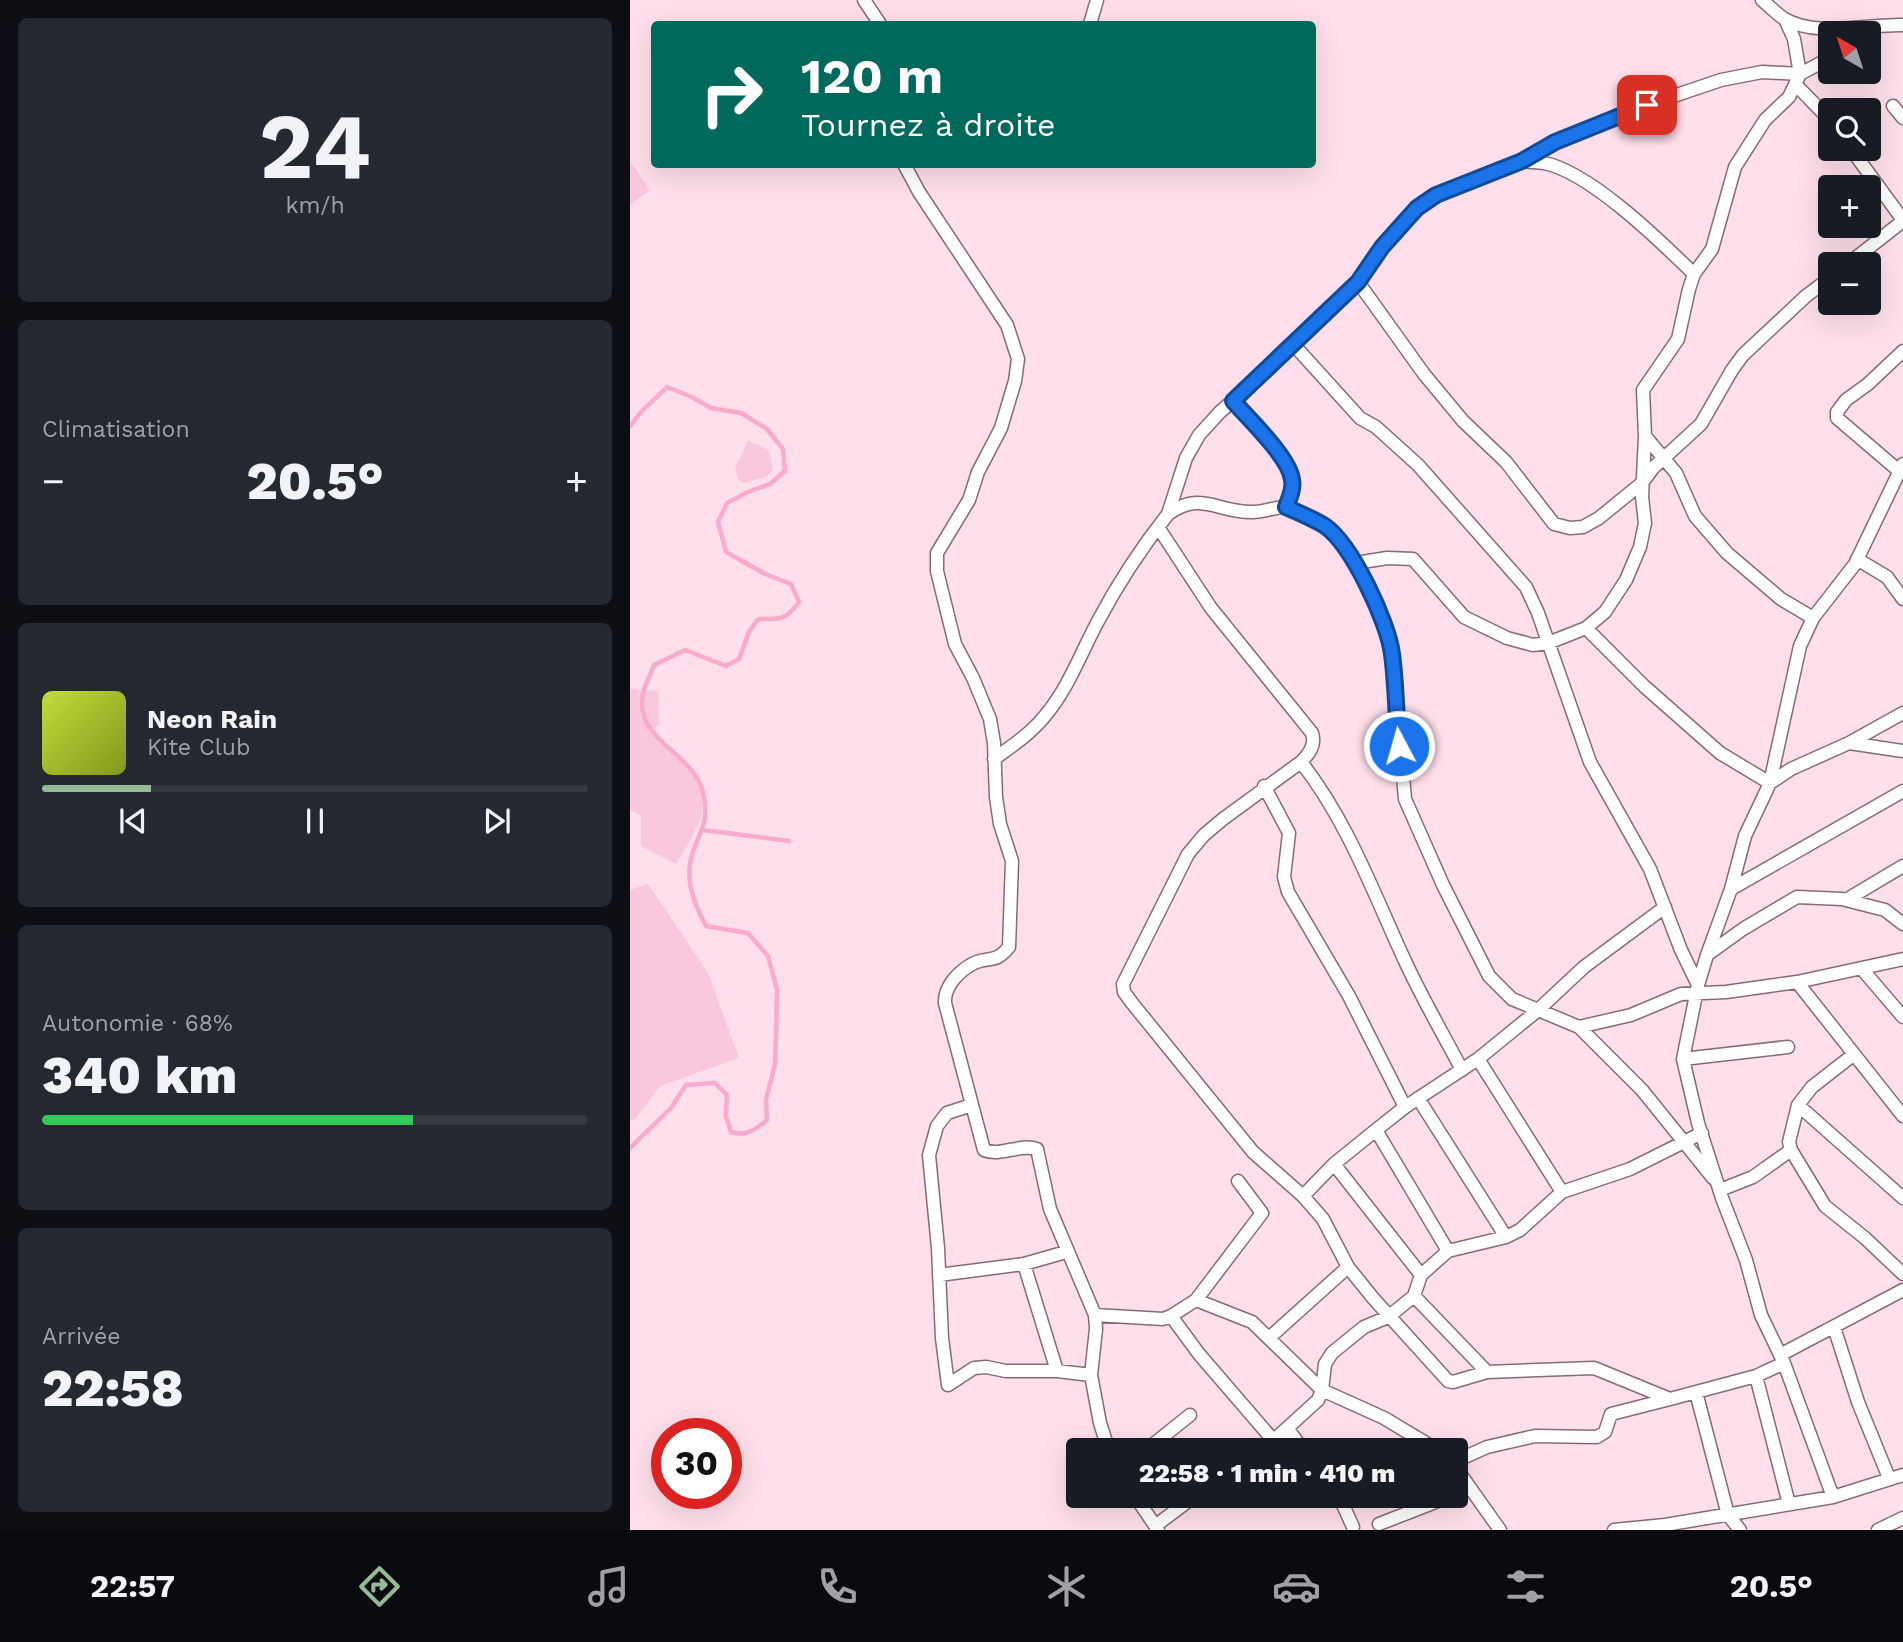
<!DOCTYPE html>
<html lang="fr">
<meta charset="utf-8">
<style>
body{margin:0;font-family:"Work Sans",sans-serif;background:#242831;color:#f1f3f6;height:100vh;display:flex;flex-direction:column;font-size:26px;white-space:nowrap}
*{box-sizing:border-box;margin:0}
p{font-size:23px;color:#9ea1a6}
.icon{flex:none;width:38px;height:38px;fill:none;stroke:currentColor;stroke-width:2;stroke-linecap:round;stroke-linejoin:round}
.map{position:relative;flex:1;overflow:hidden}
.panel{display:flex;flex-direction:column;gap:18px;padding:18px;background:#0d0f14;width:630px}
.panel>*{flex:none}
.top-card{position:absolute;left:21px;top:21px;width:665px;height:147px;border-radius:7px;box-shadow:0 7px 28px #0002;background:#00695c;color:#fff;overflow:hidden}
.needle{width:46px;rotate:321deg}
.controls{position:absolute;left:1188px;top:21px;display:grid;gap:14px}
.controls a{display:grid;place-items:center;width:63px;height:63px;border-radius:7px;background:#171b24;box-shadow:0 7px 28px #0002;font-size:35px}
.speed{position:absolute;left:21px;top:1418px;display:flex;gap:14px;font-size:35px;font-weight:700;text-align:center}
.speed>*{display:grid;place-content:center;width:91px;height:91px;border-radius:50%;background:#171b24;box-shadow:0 7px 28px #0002;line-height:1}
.speed .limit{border:10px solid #d22;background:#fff;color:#111}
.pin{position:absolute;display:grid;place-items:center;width:60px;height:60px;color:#fff;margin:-30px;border-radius:14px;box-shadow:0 4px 10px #0006}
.me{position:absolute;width:77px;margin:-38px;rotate:354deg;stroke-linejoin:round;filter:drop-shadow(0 0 5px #0008)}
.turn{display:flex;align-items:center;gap:24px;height:147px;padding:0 35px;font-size:32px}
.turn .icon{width:91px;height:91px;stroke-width:2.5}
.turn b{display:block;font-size:49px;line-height:60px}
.big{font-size:52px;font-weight:800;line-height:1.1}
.panel .widget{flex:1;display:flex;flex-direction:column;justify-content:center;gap:10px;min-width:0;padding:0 24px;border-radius:10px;background:#242831}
.panel .dial{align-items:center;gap:0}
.dial b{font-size:91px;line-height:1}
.song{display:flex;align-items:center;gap:21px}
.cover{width:84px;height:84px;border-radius:10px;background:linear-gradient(135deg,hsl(70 70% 55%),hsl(70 70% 35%))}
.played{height:7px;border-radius:4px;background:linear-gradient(90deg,#94ba96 20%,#363941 20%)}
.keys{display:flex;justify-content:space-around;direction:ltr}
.heat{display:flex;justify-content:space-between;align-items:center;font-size:38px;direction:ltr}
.charge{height:10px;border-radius:5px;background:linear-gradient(90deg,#34c759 68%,#363941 0)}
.trip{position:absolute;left:436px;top:1438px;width:402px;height:70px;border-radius:7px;background:#171b24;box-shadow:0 7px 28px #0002;font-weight:800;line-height:70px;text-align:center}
.tabs{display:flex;height:112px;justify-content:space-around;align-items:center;background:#090b0e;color:#9ea1a6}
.tabs .icon{width:49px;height:49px}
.tabs .active{color:#94ba96}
.tabs b{font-size:32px;color:#f1f3f6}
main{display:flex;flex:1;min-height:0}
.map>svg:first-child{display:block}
.green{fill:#fac8dc}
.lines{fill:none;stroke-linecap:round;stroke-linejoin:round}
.stream{stroke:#faaacc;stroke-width:4.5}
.minor-casing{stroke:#866b75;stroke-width:15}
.minor{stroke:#fff;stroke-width:12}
.route-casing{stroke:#114b97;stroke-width:18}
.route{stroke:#1a73e8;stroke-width:12}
</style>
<main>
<section class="panel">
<div class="widget dial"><b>24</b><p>km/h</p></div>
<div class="widget"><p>Climatisation</p>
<div class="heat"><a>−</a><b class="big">20.5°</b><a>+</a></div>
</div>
<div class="widget">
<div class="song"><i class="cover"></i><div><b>Neon Rain</b><p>Kite Club</p></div></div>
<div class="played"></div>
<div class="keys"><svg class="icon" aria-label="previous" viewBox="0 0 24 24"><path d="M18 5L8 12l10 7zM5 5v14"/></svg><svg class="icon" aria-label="pause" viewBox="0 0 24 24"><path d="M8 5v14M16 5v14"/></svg><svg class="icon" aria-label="next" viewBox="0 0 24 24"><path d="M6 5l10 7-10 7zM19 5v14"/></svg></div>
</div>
<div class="widget"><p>Autonomie · 68%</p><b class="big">340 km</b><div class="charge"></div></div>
<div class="widget"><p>Arrivée</p><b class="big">22:58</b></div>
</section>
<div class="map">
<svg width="1273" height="1530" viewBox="0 0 1273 1530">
<rect width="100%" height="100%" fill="#fedfeb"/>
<path class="green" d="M0,161L20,190L0,205Z
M118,441L139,450L143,470L136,477L114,483L108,479L105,469Z
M0,689L28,691L29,725L20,731C33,742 52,754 61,768C86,804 65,833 46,864L11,846V816L0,809Z
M18,884L78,973L109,1058L30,1086L6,1118L0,1121V890Z"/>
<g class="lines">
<path class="stream" d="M0,426L12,411L37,387L62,397L81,408L111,413L137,429L153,449L155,471L140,484L118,492L97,503L88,522L96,552L135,574L161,584L169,602C155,621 150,619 128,619L119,632L109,659L96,666L55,650L24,665C21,673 17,681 14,690C0,742 67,751 74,797C78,822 72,827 64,849C53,876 63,902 76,926L118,933L138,956L147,990L146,1036L145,1064L136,1100L137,1120C125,1130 116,1137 101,1132L96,1116L97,1095L85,1083L56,1085L41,1108L0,1148
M73,830L159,841"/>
<defs>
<path id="minor" d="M234,0L250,24
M1132,0C1139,6 1146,13 1153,18C1185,38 1238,24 1273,25
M460,24L467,0
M1166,85L1200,120
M1263,106L1273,118
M1221,149L1273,220
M893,161C900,162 907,162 914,163C960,172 1030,241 1064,274
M274,164L289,192L377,325L388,359L385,381L371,428L348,472L339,500L307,553V571L325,644L343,678L360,719L364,743L366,797L370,824L382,861L379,947C365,964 360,956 344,963C329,971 314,986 315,1003L354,1150C371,1157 391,1143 407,1149L420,1209L465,1315L466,1329L461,1375L470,1423L479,1451
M1218,264L1273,221
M728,282L794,374L833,421L876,462L924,524L940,528L953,527L969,518L1012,483L1023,468L1071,424L1102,370L1113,355L1176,296L1200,278
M663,344L730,418L746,427L788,465L896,587L908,613L960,762L1020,869L1051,950L1068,985
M1015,436L1046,473L1065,516L1097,553L1151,599L1183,618
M1269,471L1207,418V412L1216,400L1238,384L1273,351
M656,507L695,527L716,547L726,563L748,610L762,651L775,799L813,885L859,976L882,999L949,1027
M538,514L556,458L569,435L590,412L622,384L728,282L752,247L787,208L806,195L893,161L925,142L1017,105L1091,80L1132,72L1170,74L1164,39L1155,19
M528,527L581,608L682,733C686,745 679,754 671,762L593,819L574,835L558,854L493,984L494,992L502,1003L623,1152L673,1196L693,1219L718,1267L743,1298L818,1381L823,1382L857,1372L964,1368L1040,1399L1126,1376L1154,1363
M1227,559L1257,577L1273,599
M726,563L757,558L783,559L834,617L877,638L903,645L918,643L956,628L975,612L996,580L1010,547L1015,523L1012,497L1015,436L1013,390L1048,339L1059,289L1064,274L1082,249L1105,167L1135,120L1159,97L1170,74L1200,58
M956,628L1014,686L1090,753L1140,783L1161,769L1219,743L1273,751
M1219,743L1273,713
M364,759C382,746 400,734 414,717C438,689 450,655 467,623C487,585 512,547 538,514C572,490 587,513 623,512C634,512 645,507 656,507C659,499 664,489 662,480C660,458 618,418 602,401
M671,762C718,822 743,892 775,961C792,998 813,1034 832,1070
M634,786L659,833L654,877L658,892L719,996L775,1107
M1101,889L1273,791
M1216,900L1273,866
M1077,955L1113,929L1167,897L1212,899L1255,910L1273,924
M1232,969L1273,1017
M1167,982L1273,1116
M1223,1055L1182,1087L1168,1105L1273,1198
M848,1059L932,1192
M1053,1059L1158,1047
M788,1098L876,1237
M1168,1105L1159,1142L1161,1150L1195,1206L1235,1238L1273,1274
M746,1130L818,1251
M704,1164L791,1275L784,1296L857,1372
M1083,1178L1012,1090L949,1027L1001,1015L1051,994L1096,992L1167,982L1273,959
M1090,1190L1123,1177L1161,1150
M673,1196L704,1164L746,1130L775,1107L848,1059L907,1011L954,967L1035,907
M394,1264L427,1371
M309,1275L394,1264L436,1252
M791,1275L818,1251L876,1237L890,1230L932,1192L1000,1169L1072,1133
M566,1300L632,1213L608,1181
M465,1315L533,1319L541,1316L566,1300L622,1322L692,1390L754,1418L809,1451
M541,1316L569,1354L644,1441
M1204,1327L1228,1402L1259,1478
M640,1337L718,1267
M1150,1355L1273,1290
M1126,1376L1159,1504
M318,1385L312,1338L308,1248L299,1155L307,1126L317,1113L342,1105
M318,1385L344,1368L356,1367L376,1371H427L461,1375
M1066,1392L1098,1515L1110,1530
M657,1428L674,1451
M515,1451L560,1415
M632,1451L688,1400L692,1390L695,1364L702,1353L734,1327L758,1317L784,1296
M826,1461L857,1447L905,1436L967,1437L975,1432L981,1414L1040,1399
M826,1468L870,1530
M505,1496L528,1530
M709,1496L723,1527
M1203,1497L1154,1363L1131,1315L1116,1260L1092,1198L1068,1123L1053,1059L1068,985L1077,955L1101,889L1115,836L1140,783L1170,646L1183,618L1225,564L1273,464
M749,1524L821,1496
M525,1526L565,1496
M984,1530L1035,1525L1203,1497L1273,1475
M1248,1530L1273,1518"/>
</defs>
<use href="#minor" class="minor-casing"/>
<use href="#minor" class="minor"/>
</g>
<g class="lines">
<defs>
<path id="route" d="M769,746C766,715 766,684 762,654C758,622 722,545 695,526C684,519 669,513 656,507C659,499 664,489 662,480C660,458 618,418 603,401L728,282L752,247L787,208L806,195L892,161L925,142L1017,105"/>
</defs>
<use href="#route" class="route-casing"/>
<use href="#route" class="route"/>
</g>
</svg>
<div class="controls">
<a><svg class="needle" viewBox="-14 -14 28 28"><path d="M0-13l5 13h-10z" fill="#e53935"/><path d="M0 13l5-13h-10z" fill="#9ea1a6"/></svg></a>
<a><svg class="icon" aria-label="search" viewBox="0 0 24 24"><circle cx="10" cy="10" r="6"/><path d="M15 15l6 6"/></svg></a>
<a>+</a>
<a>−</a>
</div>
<div class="speed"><div class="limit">30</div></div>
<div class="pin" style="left:1017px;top:105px;background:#d93025"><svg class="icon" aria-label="arrive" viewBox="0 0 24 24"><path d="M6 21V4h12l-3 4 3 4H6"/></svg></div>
<svg class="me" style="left:769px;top:746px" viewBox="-20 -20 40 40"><circle r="17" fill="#1a73e8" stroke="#fff" stroke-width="3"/><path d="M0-11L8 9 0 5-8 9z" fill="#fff"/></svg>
<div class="trip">22:58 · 1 min · 410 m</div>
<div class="top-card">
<div class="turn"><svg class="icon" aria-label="right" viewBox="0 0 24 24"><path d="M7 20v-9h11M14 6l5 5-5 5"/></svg><div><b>120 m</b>Tournez à droite</div></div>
</div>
</div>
</main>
<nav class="tabs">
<b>22:57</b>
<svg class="icon active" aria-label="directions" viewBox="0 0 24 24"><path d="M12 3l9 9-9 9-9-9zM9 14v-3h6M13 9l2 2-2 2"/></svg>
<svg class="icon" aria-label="music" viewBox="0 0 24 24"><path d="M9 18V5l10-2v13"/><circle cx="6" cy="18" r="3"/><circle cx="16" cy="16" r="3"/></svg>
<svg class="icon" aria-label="phone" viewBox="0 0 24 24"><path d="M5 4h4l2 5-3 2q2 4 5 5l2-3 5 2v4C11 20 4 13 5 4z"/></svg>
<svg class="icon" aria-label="climate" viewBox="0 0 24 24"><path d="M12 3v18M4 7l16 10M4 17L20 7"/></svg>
<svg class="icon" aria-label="car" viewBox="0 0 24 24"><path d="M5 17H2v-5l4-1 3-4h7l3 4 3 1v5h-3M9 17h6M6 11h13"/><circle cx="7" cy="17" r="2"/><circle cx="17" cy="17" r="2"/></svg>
<svg class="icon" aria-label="filters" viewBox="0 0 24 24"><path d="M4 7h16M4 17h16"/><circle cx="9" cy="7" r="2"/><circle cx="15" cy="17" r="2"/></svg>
<b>20.5°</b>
</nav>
